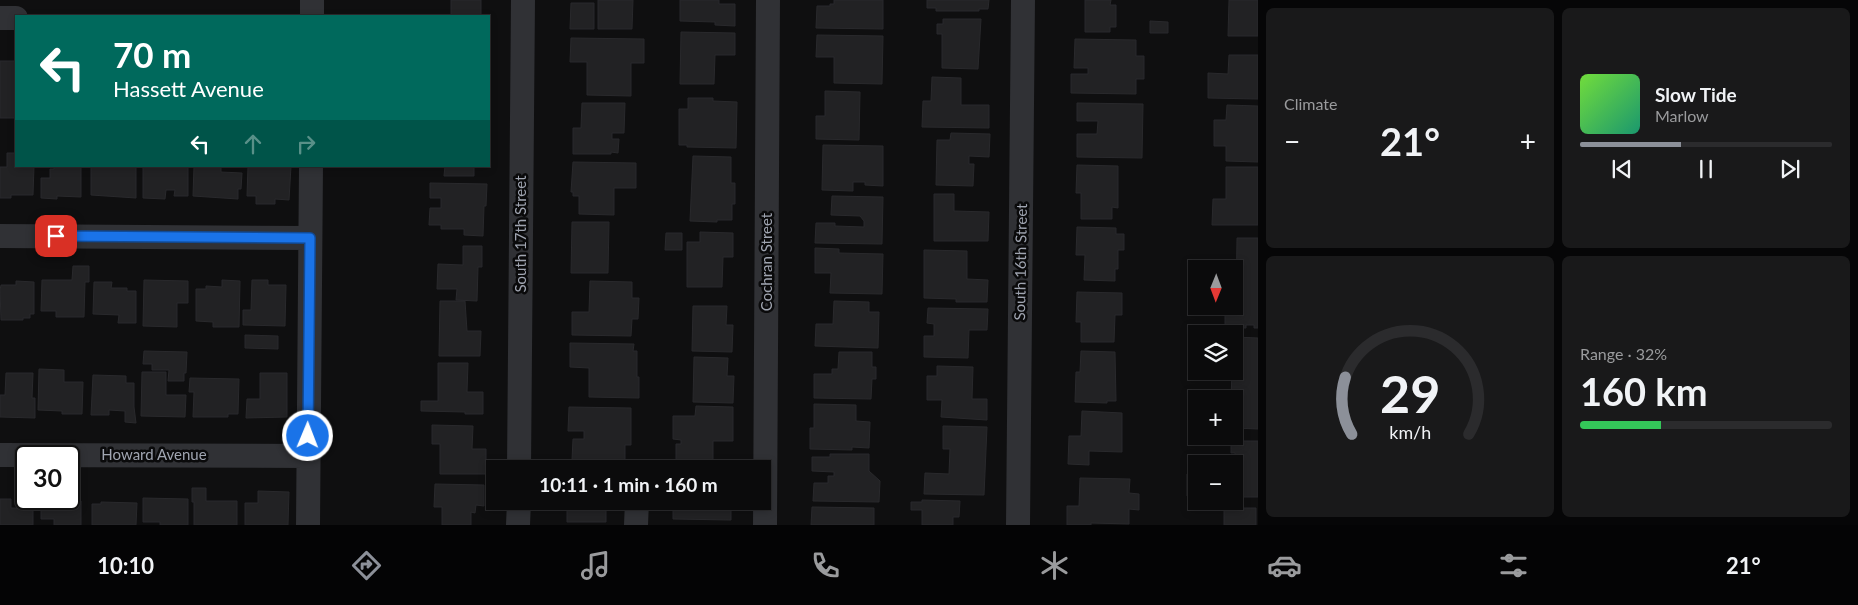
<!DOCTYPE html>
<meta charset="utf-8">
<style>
body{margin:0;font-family:Lato,sans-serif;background:#19191a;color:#f1f3f6;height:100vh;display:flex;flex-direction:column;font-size:19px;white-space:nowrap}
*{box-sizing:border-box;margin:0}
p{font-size:16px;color:#9a9b9d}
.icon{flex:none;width:28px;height:28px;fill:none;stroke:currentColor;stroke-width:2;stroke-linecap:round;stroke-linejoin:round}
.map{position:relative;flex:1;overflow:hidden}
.sheet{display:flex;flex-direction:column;gap:8px;padding:8px;background:#060607;width:600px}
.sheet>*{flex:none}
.banner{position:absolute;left:15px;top:15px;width:475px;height:152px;border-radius:0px;box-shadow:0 2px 8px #0003,0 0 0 1px #2b2b2d;background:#00695c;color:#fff;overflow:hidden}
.needle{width:32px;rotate:181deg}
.controls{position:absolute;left:1188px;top:260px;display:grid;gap:10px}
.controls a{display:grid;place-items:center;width:55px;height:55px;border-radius:0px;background:#0b0b0c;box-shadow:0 2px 8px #0003,0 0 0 1px #2b2b2d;font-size:25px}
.speed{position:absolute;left:15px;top:445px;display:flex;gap:10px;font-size:25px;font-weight:700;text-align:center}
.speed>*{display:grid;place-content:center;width:65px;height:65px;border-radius:50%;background:#0b0b0c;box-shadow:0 2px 8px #0003,0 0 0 1px #2b2b2d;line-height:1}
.speed .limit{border:2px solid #111;border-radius:8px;background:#fff;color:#111}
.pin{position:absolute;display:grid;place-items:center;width:42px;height:42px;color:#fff;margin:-21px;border-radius:10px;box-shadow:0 2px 8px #0006}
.me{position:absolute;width:55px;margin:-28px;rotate:1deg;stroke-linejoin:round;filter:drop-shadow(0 0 4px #0008)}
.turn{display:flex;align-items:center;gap:18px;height:105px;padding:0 15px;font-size:22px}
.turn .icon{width:65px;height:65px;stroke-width:2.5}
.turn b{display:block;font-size:35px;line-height:42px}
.lanes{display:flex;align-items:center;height:48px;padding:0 15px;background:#0003;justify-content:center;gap:25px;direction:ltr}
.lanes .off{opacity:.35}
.big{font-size:38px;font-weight:700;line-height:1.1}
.sheet .card{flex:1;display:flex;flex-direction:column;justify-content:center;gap:8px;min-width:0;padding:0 18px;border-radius:8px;background:#19191a}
.sheet .dial{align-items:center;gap:0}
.dial svg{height:130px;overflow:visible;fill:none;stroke:#2b2b2d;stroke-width:7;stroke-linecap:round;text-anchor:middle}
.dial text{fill:#f1f3f6;stroke:none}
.song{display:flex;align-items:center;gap:15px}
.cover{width:60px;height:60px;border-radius:8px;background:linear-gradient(135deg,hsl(100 70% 55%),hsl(160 70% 35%))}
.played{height:5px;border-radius:2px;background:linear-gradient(90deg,#8c9099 40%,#2b2b2d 40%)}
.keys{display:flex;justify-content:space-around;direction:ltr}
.heat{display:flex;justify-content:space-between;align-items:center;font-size:28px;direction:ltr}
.charge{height:8px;border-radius:4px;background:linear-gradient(90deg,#34c759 32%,#2b2b2d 0)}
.sheet .tiles{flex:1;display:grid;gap:8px;grid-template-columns:repeat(2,1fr)}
.trip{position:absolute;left:486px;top:460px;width:285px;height:50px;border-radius:0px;background:#0b0b0c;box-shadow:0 2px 8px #0003,0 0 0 1px #2b2b2d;font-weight:700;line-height:50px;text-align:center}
.dock{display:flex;height:80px;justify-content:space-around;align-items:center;background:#040405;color:#9a9b9d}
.dock .icon{width:35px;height:35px}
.dock .selected{color:#8c9099}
.dock b{font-size:22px;color:#f1f3f6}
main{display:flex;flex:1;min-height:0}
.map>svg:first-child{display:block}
.building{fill:#222224;stroke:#29292c}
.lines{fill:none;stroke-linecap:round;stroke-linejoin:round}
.minor{stroke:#303135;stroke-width:24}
.route-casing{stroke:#114b97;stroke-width:12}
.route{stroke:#1a73e8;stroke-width:9}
.labels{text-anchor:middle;stroke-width:5;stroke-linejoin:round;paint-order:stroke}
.street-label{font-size:15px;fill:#a0a5b1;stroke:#0a0a0b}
</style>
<main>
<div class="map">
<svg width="1258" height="525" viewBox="0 0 1258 525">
<rect width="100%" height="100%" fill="#0f0f10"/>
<path class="building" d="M451,0H481V16H451Z
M598,0H633L632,29H598Z
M680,0H719V4H735V26L715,25V22L680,21Z
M834,0H883V29L816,28L817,6H830V4H834Z
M927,0H989L988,9H979V11H936V8H927Z
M1085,0H1111L1110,5H1116V27H1110V32H1085Z
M1229,0H1258V36H1228Z
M571,3H594V29H570Z
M943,19H981L978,69L942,68V34H937V24H943Z
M1150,21L1168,22V33H1150Z
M681,32L735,33V55H715L714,84H680Z
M817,35L883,36L882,84L834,83V57H816Z
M571,38L644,39V63H631V96L587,95V62H570Z
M1075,39L1136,40V56H1144V79H1136V94L1071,93V74H1088V68H1074Z
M1229,55H1258V99L1208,98V73L1228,74Z
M0,61H16V118H0Z
M932,77L961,78V105H989V128L922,127L923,101H931Z
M825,91L860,92L859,140L816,139V116H825Z
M688,98H713V101L737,102L736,148L687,147V145H679V109H688Z
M582,103H625L624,133H612V139H619L618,153L611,152V154H573V128H581Z
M1077,103L1143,104L1142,158L1077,157V134H1097L1098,121H1077Z
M1227,105L1258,106V162L1226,161V146H1214V120H1226Z
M951,133L990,134L989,157L969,156V164H974L973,186L936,185L937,140H950Z
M823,145L883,146V186L865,185V182H853V191L822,190Z
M7,153H16V166H34L33,195H11V198H0V167H7Z
M693,156L731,157V183H735V204H732V220H717V222L690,221Z
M573,162L636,163V188H614V215L579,214V196H573V192H571Z
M1077,165L1118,166V208L1112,207V219H1081V193H1076Z
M54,166H81V197L57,196V199L41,198V178H50V169H54Z
M91,166H136V198L91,195Z
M140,166H188V196H174L175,190H166L165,199L143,198V168Z
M194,166H221V172L242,173L241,189H238V199L193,196Z
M248,166H291L289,200L275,199V204H256V196H247Z
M445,166H474V176H444Z
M1226,167H1258V225H1212L1213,199H1226Z
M430,183L487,184L486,206H484L483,236L464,235V229H441V225H429L430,208H441V198H430Z
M934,194H954V211L989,212L988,241H934Z
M832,196L883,197L882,244L815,243L816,223H835V226L864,227V221L860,216L831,215Z
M572,222H609L608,273H571Z
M1077,227L1116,228V234H1124V250H1118V269H1115V281L1084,280L1085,255H1076Z
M700,232L733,233V257H723L722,287H687V242H700Z
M666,233H682V250H665Z
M1237,238H1258V328H1254V325H1246V328H1225V313H1236Z
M463,246H482V267H478L477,301L456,300L457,289H437L438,264L463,265Z
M815,248L839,249V253L883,254L882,294L830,293L831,273H815Z
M924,250L967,251V279L988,280L987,302H956V299L924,298Z
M73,266H89V282H85L84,317H56V311H41L42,280H72Z
M144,280L188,281V303H177V327L143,326Z
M222,280L240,281L239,327H213V322L196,321V289H206V286L222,287Z
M252,280H268V285H286L285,326L243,325V310H251Z
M16,281L34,282V314H30V318H23V320H1L0,290L1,285H16Z
M590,281L632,282V298H639L638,319H632L631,336L572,335V312H589Z
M94,282H112L111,288H127V291H136V323H118L119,315L93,314Z
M1077,292L1122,293V315H1115L1114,342H1081V322H1076Z
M440,301H465L467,331H481L480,356H439Z
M834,301L869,302V312H879L878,348L815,346L816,324H833Z
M693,306H727L726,325H733L732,352L692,351Z
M928,308L988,309L987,330H969L968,358L924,357V336H934V324L927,323Z
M245,335L278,336V349L245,348Z
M1234,337L1258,338V429L1234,428V399H1231L1232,371H1234Z
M1192,338H1196V357H1191Z
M570,343L634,344L633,351H637V377H639V398L589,397V368L570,367Z
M144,351L187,352L186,373H184V381H168L169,370H152V364H143Z
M1081,351L1115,352L1116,401H1107V403L1075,402L1076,372H1080Z
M839,352H872V367H876V379H872L871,399L814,398V374H832V369H838Z
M694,357L728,358L727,376H734L733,403L693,402Z
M438,363H468L467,392H483V414H465V412L421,411V401H438Z
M937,366L973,367L972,399H987V420L941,417L942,400H927V376H937Z
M39,369L64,370V382H83L82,414H62V411L38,410Z
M142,372H166V395H186L185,417L141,416Z
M6,373H33L32,398H35V418L0,417V395H5Z
M260,373H287V417L246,418L247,399H260Z
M93,375L126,376V383H134V407L136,423L125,422V411L109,410V415H91Z
M190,378L239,379L238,414H228V417H193L194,392H189Z
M814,404L856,405V421L870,422L869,448L852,447V450L810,449V428H814Z
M696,406L733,407V441H713V462L676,461V444H681V440L673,439V416H695Z
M569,407L631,408V445H625V460H572L573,439H584V431H568Z
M1082,411L1122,413V452L1089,451V465L1068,464L1069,436H1081Z
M432,425L473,426L472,449H486V474H440V444H432Z
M943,426L987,427L984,495L924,494L925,473L949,474L950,449H943Z
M1231,441H1258V497H1234L1235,453H1231Z
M830,454H869V471L880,481L879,502L813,501L814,483H828V476H834V472L812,471V457H830Z
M1187,474H1196V496H1187Z
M1080,478L1130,479L1129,493L1139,494V510L1129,509V524L1091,523V525H1067V506H1079Z
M435,484L484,485V506L476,505L475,513L471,512V525H442V507H434Z
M192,488H206V501H237V525H194V502H192Z
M258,491L289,492L288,525H245V503H258Z
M143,498L188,499V525H160V522H143Z
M0,499H11V508H33V525H0Z
M41,500L81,501V525H54V519H41Z
M922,500L960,501L959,517H953V525H922V510H911V502H922Z
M567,501H616V509H606V522H567Z
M673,501H731V520L673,519Z
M101,502L137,503L136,525H92V504H101Z
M812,507L874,508V525H811Z
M1224,508H1256V525H1224Z"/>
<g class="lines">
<path class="minor" d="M312,16V0
M0,18H16
M0,236L310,238
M0,455L308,456
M519,469L523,0
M308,525L311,166
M518,525L519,501
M636,525L637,501
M765,525L768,0
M1018,525L1023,0"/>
</g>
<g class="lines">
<defs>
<path id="route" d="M56,236L310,238L308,436"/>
</defs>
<use href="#route" class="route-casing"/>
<use href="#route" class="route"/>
</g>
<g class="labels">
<g class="street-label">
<text transform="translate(521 234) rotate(-90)" y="5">South 17th Street</text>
<text transform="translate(767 262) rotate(-90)" y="5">Cochran Street</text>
<text transform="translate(1021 262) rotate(-89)" y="5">South 16th Street</text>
<text x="154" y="460">Howard Avenue</text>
</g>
</g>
</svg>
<div class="controls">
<a><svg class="needle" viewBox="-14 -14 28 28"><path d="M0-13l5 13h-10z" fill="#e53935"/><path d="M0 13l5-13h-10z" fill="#9a9b9d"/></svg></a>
<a><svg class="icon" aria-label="layers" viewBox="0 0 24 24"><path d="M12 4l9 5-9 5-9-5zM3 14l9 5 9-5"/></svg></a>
<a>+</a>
<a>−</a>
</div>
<div class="speed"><div class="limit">30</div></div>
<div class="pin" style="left:56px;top:236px;background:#d93025"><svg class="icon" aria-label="arrive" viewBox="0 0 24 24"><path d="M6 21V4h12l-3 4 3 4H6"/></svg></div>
<svg class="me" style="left:308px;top:436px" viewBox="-20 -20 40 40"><circle r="17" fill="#1a73e8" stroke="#fff" stroke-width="3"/><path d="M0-11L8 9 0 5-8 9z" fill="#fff"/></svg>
<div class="trip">10:11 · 1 min · 160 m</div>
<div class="banner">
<div class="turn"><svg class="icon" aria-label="left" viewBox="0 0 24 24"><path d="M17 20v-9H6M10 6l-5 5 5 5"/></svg><div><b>70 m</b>Hassett Avenue</div></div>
<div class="lanes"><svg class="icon" aria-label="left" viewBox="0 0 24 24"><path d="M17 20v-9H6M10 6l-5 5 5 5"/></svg><svg class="icon off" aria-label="ahead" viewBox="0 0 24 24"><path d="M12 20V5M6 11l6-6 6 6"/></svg><svg class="icon off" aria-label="right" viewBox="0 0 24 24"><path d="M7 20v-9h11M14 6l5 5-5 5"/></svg></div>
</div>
</div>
<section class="sheet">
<div class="tiles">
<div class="card"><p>Climate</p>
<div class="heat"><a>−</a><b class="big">21°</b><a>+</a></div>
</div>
<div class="card">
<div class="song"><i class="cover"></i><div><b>Slow Tide</b><p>Marlow</p></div></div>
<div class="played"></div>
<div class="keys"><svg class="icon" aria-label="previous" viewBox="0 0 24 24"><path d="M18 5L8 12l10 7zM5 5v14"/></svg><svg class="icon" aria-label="pause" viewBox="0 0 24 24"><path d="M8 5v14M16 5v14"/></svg><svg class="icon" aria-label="next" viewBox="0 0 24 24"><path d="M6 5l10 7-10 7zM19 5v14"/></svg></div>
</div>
<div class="card dial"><svg viewBox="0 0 100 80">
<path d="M14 69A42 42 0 1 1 86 69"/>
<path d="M14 69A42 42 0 0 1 10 34" stroke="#8c9099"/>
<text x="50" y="56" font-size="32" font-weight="700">29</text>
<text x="50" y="72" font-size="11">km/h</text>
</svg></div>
<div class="card"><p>Range · 32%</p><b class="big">160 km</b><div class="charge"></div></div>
</div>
</section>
</main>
<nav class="dock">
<b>10:10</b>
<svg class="icon selected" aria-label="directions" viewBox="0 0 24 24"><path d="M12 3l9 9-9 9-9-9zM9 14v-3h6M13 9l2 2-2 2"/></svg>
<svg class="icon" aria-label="music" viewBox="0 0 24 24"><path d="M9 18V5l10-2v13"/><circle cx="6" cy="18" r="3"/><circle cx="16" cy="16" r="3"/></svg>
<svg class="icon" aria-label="phone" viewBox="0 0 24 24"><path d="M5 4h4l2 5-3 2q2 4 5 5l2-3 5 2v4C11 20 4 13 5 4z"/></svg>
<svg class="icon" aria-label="climate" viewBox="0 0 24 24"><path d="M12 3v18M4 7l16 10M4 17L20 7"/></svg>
<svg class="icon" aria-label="car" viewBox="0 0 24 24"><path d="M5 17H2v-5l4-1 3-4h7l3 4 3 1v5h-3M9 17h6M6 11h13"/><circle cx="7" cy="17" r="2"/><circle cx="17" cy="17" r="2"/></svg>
<svg class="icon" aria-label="filters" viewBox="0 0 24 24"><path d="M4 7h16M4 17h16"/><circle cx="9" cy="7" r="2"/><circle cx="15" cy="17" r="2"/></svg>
<b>21°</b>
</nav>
